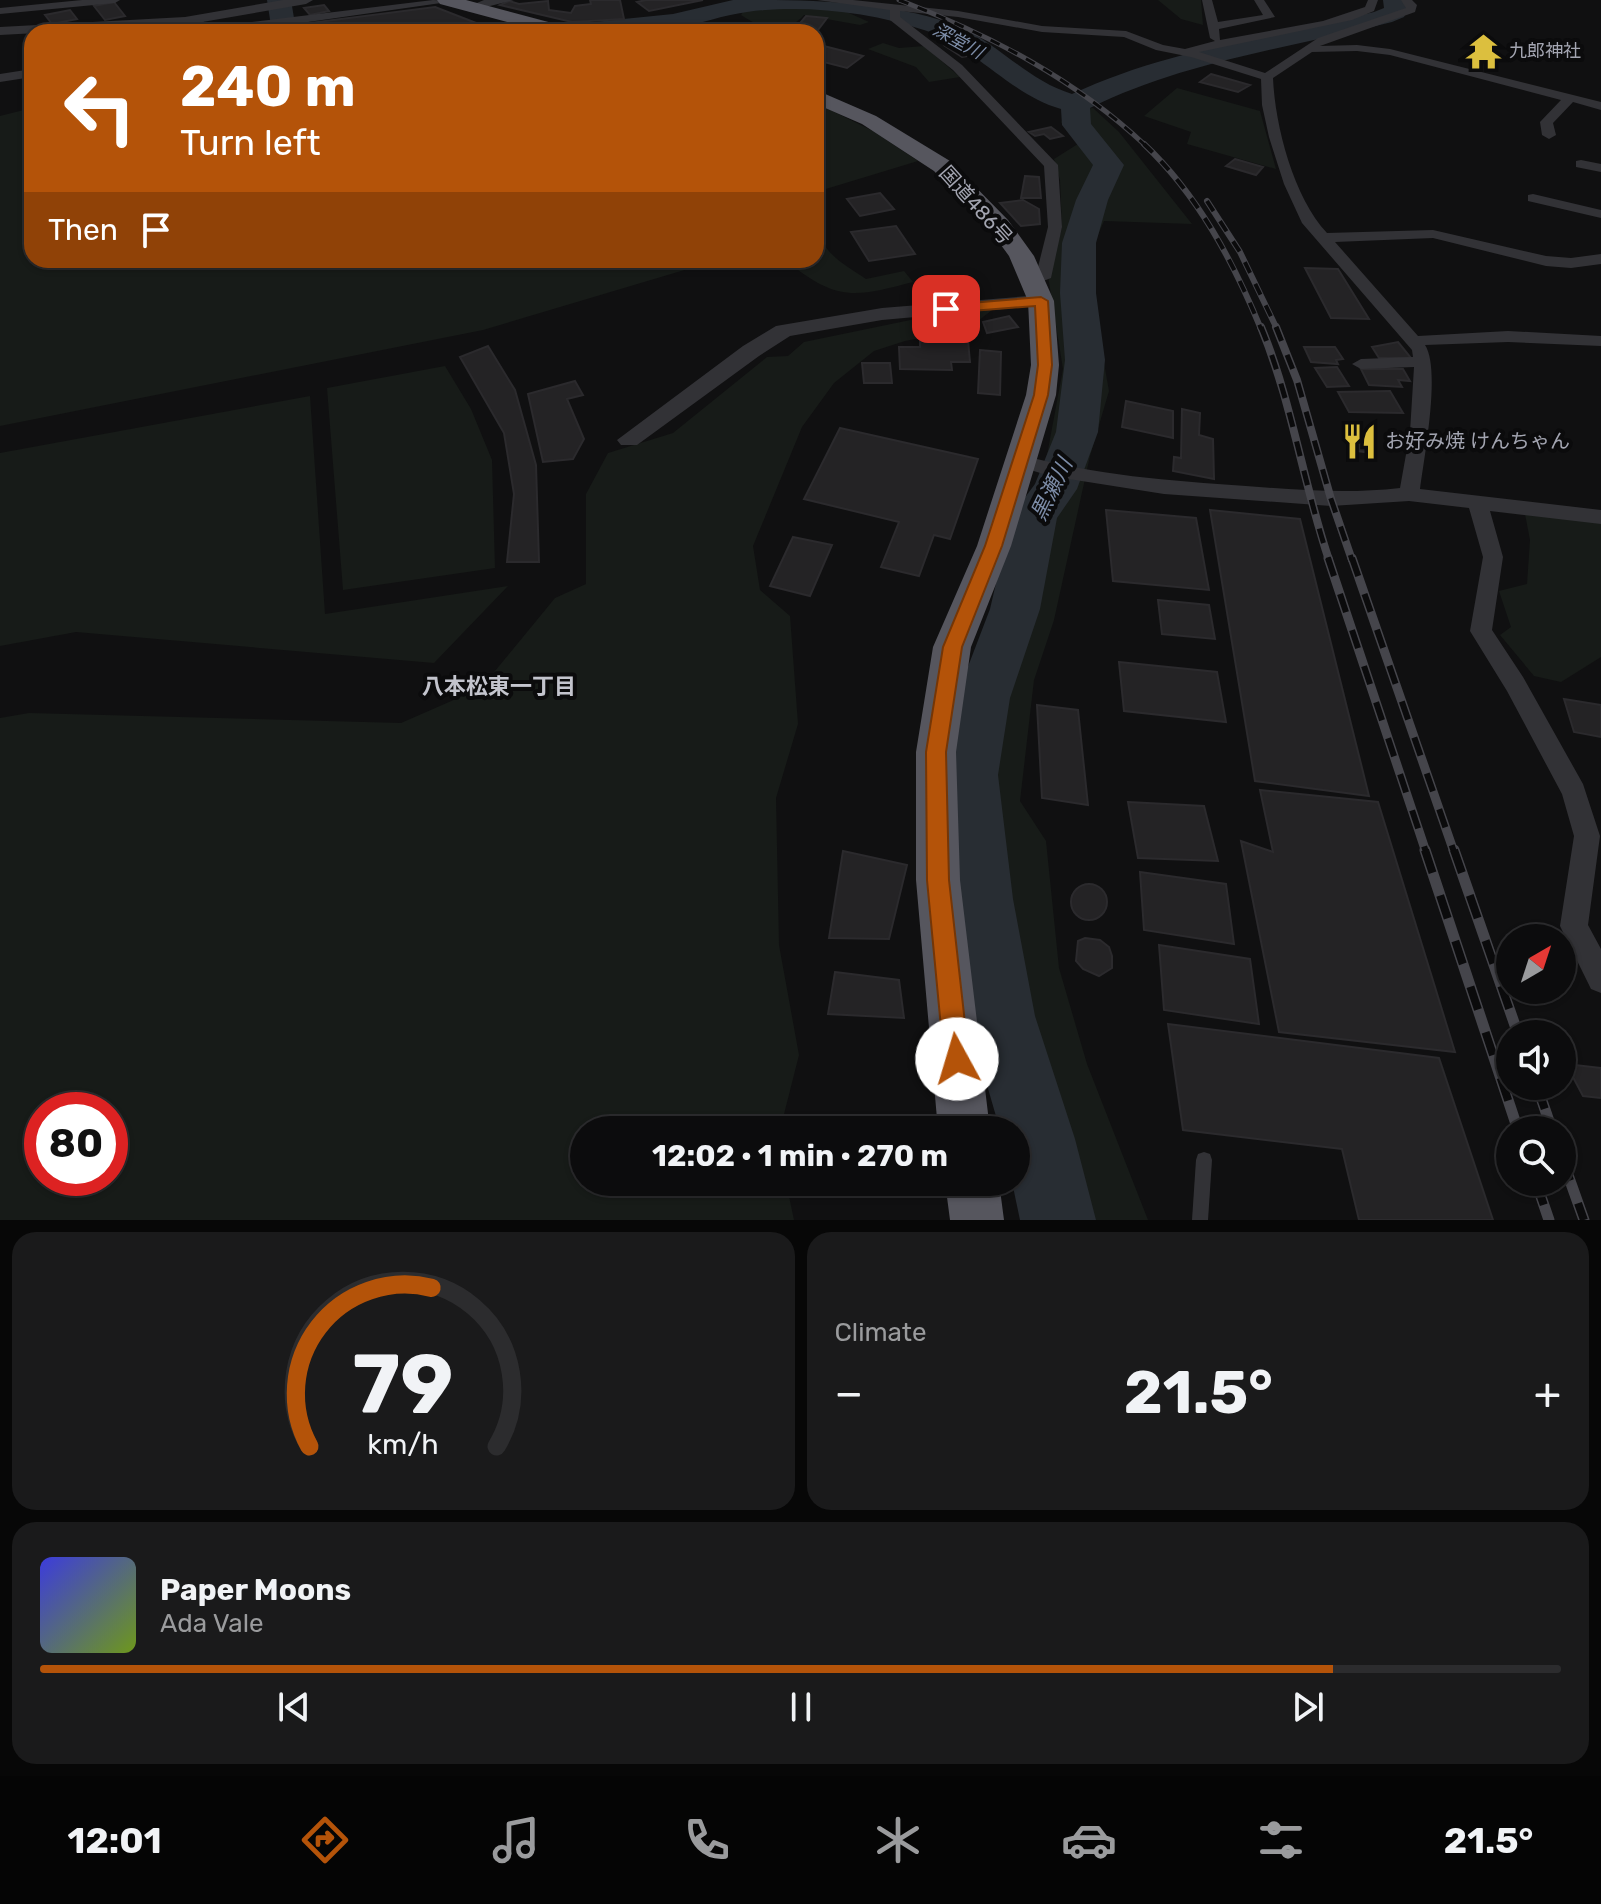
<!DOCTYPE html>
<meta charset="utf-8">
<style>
body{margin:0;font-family:Rubik,"Noto Sans JP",sans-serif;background:#1a1a1b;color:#f1f3f6;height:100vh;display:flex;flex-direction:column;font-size:30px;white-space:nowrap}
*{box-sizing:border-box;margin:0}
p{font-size:26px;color:#9a9b9d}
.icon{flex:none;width:44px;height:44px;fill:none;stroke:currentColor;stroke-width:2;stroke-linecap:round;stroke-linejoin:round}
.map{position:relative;height:1220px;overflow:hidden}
.panel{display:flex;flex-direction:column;gap:12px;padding:12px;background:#070707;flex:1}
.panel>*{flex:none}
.top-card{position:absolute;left:24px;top:24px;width:800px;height:244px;border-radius:24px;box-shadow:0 2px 6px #0004,0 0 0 2px #2c2c2e;background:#b45309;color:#fff;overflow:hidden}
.needle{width:52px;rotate:39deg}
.controls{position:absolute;left:1496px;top:924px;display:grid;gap:16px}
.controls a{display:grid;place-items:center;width:80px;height:80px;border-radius:50%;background:#0c0c0d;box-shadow:0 2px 6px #0004,0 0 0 2px #2c2c2e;font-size:40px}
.speed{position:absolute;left:24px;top:1092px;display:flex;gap:16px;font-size:40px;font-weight:700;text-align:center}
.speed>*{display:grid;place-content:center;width:104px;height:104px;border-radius:50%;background:#0c0c0d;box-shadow:0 2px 6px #0004,0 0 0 2px #2c2c2e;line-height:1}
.speed .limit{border:12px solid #d22;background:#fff;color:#111}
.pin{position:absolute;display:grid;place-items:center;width:68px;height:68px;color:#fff;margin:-34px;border-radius:16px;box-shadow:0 4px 12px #0006}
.me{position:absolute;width:88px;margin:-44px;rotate:354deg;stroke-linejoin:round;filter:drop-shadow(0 0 6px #0008)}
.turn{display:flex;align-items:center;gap:28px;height:168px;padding:0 24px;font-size:36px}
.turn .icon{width:104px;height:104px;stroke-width:2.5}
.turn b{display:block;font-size:56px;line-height:68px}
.then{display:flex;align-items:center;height:76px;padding:0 24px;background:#0003;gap:16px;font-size:30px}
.big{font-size:60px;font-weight:700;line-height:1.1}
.panel .card{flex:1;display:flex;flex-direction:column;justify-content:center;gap:12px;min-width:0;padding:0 28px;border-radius:24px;background:#1a1a1b}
.panel .dial{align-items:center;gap:0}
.dial svg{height:208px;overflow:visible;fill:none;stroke:#2c2c2e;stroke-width:7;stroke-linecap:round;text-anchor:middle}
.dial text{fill:#f1f3f6;stroke:none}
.song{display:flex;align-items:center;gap:24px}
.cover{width:96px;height:96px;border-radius:12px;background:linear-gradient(135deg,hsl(240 70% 55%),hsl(80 70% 35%))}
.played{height:8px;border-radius:4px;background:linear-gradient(90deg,#b45309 85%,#2c2c2e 85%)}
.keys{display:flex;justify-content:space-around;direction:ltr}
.heat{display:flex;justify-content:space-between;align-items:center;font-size:44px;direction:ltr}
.panel .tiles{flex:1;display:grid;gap:12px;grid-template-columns:1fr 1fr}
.card:last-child{grid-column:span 2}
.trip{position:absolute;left:570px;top:1116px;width:460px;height:80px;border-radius:40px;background:#0c0c0d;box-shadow:0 2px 6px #0004,0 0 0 2px #2c2c2e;font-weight:700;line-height:80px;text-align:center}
.tab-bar{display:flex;height:128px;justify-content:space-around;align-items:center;background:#050505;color:#9a9b9d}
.tab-bar .icon{width:56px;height:56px}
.tab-bar .active{color:#b45309}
.tab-bar b{font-size:36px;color:#f1f3f6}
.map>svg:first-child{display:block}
.green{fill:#171b18;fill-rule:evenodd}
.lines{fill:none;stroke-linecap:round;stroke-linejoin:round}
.river{fill:#282d33;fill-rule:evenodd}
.building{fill:#242325;stroke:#2b2a2d;stroke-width:2}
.service{fill:#323236;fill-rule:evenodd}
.minor{fill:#323236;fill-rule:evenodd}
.tertiary{fill:#323236;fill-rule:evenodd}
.trunk{fill:#56565e;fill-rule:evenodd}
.rail-far4-casing{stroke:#45454b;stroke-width:5}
.rail-far3-casing{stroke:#45454b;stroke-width:6}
.rail-far2-casing{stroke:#45454b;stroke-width:8}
.rail-far1-casing{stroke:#45454b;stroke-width:9}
.rail-casing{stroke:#45454b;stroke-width:11}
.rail-far4{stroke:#0b0b0c;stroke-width:3;stroke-dasharray:10;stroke-linecap:butt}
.rail-far3{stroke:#0b0b0c;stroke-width:4;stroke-dasharray:12;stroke-linecap:butt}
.rail-far2{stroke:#0b0b0c;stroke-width:5;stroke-dasharray:15;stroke-linecap:butt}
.rail-far1{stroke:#0b0b0c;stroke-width:6;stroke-dasharray:19;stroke-linecap:butt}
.rail{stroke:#0b0b0c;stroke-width:8;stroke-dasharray:24;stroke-linecap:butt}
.route{fill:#b45309;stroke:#753606;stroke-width:2}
.labels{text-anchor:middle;stroke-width:8;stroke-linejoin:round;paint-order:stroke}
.far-water-label{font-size:18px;font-style:italic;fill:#7d8da8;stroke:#0b0b0c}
.far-poi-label{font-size:18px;fill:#a3a5b1;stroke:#0b0b0c;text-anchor:start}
.street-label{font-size:20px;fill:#a3a5b1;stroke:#0b0b0c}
.poi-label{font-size:20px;fill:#a3a5b1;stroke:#0b0b0c;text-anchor:start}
.water-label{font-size:22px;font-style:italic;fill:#7d8da8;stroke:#0b0b0c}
.neighbourhood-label{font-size:22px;font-weight:bold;fill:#c3c4cd;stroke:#0b0b0c}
</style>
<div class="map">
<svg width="1601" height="1220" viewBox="0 0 1601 1220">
<rect width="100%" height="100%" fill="#101011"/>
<path class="green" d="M1158,0H1201L1203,25L1181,19Z
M819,6L840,9L869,22L860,25L804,15C786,36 761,29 741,15L744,10Z
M883,43L899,48L924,46L960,77L929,82L916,67L868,49Z
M1177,88L1260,111L1276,169L1187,144L1191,132L1144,116Z
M816,103L873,131L918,161L816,192Z
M32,108V260H718L483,330L0,426V116Z
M1093,108L1119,132L1192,224L1104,221L1090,253L1093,301L1109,391L1090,456L1054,620L1034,680L1020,801L1046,841L1059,968L1087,1064L1148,1220H1033L973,909L962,766L988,627L1042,482L1063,369L1048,276L1062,228L1060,180L1054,159L1081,142L1061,122L1073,109Z
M816,222C820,252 842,263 866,279L904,271L913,282C853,298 836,301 785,260H816Z
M992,310L969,328L905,341L874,351L834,383L802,427L753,546L760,590L790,616L798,724L776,798L779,945L799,1055L780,1130H584V1182H786L794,1220H0V718L29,713L401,723L481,688L555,598L586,584V494L608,453L673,433L767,357L788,356L804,342L954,311ZM42,1110H110V1178H42Z
M445,366L471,409L492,460L495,568L343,590L327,388Z
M310,396L325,614L508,586L434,663L76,632L0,646V453Z
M1524,509L1601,517V657L1561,682L1534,676L1500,635L1511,627L1499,591L1527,584L1530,540Z"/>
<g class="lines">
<path class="river" d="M267,0H291L295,24L302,32H275L271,26Z
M733,0C809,0 893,0 963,28C1001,47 1031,82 1072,94C1168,49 1273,37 1374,12L1384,8L1383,0H1407L1409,6L1404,17L1392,22C1290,48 1185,61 1090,108L1091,124L1124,165L1108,200L1096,243V293L1105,360L1098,432L1077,489L1057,518L1040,609L1010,698L998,775L1013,899L1035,1016L1075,1139L1096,1220H1020L1012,1182H1016V1130H1000L967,1016L951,899L940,775L956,698L990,609L1012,515L1035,484L1056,432L1065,360L1060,293L1062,243L1076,200L1093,165L1062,125L1061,109C1009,94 975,46 924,30C871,12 803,4 747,12C723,15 700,24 676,28C645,33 614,32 584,32L582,29L585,24L594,22L673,14Z"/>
</g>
<path class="building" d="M590,0H620L624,19L572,22L500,5L509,1L519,4L548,1L549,10L571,13L575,6L591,4Z
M646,0H703L649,11L637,2Z
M114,2L125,16L105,20L94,6Z
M324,5L329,11L310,15L304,8Z
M435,7L489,28L409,31L406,28L390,29V26L335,32L310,23Z
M70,10L77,19L52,24L45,15Z
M806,16L827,18L818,30L796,28Z
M957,43L974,55L962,57L945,46Z
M816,44L863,56L847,68L816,60Z
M1211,74L1250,85L1238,92L1200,82Z
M1051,127L1063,136L1050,139L1044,134L1035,136L1029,132Z
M1235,159L1263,167L1256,175L1226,166Z
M1025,176L1039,177L1041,198H1021Z
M880,193L894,209L860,216L847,199Z
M1023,200L1039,209L1040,224L1021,226L1000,203Z
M896,226L915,254L869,261L851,232Z
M1305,268L1338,269L1369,319L1331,318Z
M1009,316L1018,327L987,333L983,322Z
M920,340L968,341L970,362H951L952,370L900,369L899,347H920Z
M1398,342L1411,358H1379L1372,347Z
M488,346L515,390L536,465L539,562H507L514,494L504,433L460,357Z
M1304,347H1335L1343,359L1336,360L1338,364L1311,362Z
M980,350L1001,352L1000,395L978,393Z
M862,363H890L892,383H864Z
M1337,367L1349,386L1327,387L1315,368Z
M1361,369H1403L1410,381L1398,380L1402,387L1369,385Z
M575,381L583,395L567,399L584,439L573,459L543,462L528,394Z
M1390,391L1403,413L1349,412L1338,392Z
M1126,401L1173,411V438L1122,427Z
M1182,409L1200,413L1199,435L1213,439L1214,479L1173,471L1174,457L1181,458Z
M840,428L978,459L950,539L934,535L919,576L881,567L899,522L804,499Z
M1345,430L1367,433L1372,453L1350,450Z
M1106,510L1196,518L1209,590L1113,581Z
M1210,510L1300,519L1369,796L1255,781Z
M793,537L832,545L810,596L770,586Z
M1158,600L1209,605L1215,639L1162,634Z
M1119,662L1217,672L1226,722L1124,711Z
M1564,699L1601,705V737L1574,732Z
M1037,705L1078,710L1088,805L1042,798Z
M1260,790L1378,802L1455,1052L1279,1032L1241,841L1273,852Z
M1128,802L1204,806L1218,861L1138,858Z
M843,851L907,865L889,939L829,938Z
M1140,872L1226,884L1234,944L1144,930Z
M1071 902a18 18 0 1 1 36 0a18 18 0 1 1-36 0Z
M1085,938L1100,940L1109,947L1112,956V968L1099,976L1083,969L1076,961L1078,941Z
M1159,945L1250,959L1259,1024L1164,1010Z
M835,972L899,980L904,1018L828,1014Z
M1168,1024L1439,1058L1493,1220H1359L1342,1149L1183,1130Z
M1566,1064L1601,1068V1098L1583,1096Z"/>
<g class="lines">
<path class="service" d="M1204,1152L1210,1154L1212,1160L1208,1220H1192L1196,1160L1198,1154Z"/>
<path class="minor" d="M82,0H120L115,3L0,14V8Z
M433,0L455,1L273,27L235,30L199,28L194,25V19L199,16L204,22L235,24Z
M484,0H514L470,11L465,8Z
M817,0H853L958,11L1042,26L1126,31L1163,45L1185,49L1215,41L1210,38L1202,0H1212L1218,22L1263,15L1254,0H1264L1275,17L1219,29L1220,40L1323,21L1365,7L1368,0H1378L1374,11L1352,20L1199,52L1265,73L1318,38L1406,8L1401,0H1412L1417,5L1415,12L1320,46L1357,45L1390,49L1601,102V110L1573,102L1553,123L1556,135L1549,139L1542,135L1540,122L1561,100L1390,55L1357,51L1312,52L1273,78C1275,126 1294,198 1327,233L1433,230L1546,256L1571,258L1601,254V264L1571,268L1546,266L1433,238L1335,242L1418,336L1508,331L1601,336V346L1508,342L1425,345C1441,369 1424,458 1420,489L1601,510V524L1490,511L1503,557L1492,630L1523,677L1583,784L1600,836L1588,925L1601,949V993L1591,989L1560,926L1574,836L1562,794L1507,691L1470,631L1483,557L1469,508L1409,501L1331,506L1164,494L1050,476L1014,465L1011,461L1021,455C1094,475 1171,481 1246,486C1298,490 1348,494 1400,488L1410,432L1414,367L1361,369L1352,364L1361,359L1413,357L1412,350L1302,223L1284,184L1269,137L1262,105L1261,79L1191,57L1156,50L1124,37L1042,32L958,17L900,11V17L962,65L1058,165L1062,227L1051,278L1033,285L1025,280L1036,275L1048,227L1044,166L953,70L890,20V10Z
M32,69V77L0,82V74Z
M1581,160L1601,164V172L1576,167V161Z
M1533,194L1601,210V218L1528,201V195Z"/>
<path class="tertiary" d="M283,0H313L306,4L185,25L0,35V27L185,17Z
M1041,295L1051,301L1048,305L882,320L790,336L759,356L637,445H621L617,440L743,346L776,326L882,308Z"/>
<path class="trunk" d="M437,0H466L571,28L574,32H544L440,4Z
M816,90L876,116L950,161L1008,220L1034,256L1054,301L1059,365L1056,395L1011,546L971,647L956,752L960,880L990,1130H938L916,880V752L933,647L977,546L1026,395L1031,365L1028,301L1009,256L990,230L934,171L862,124L816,104Z
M945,1182H999L1004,1220H950Z"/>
<defs>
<path id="rail-far4" d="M899,0C990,35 1075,79 1146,146"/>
<path id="rail-far3" d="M1144,144C1198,195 1233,261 1261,329
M1207,201L1240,252L1277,329"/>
<path id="rail-far2" d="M1261,327C1292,402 1303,483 1329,560
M1276,327L1297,380L1331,499L1352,560"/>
<path id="rail-far1" d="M1328,558L1426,852
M1352,558L1454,852"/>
<path id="rail" d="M1425,850L1518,1130
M1454,850L1518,1034
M1537,1086L1552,1130
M1562,1158L1584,1220
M1536,1182L1549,1220"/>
</defs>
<use href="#rail-far4" class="rail-far4-casing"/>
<use href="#rail-far3" class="rail-far3-casing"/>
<use href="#rail-far2" class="rail-far2-casing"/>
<use href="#rail-far1" class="rail-far1-casing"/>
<use href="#rail" class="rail-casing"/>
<use href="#rail-far4" class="rail-far4"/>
<use href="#rail-far3" class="rail-far3"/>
<use href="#rail-far2" class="rail-far2"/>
<use href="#rail-far1" class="rail-far1"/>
<use href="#rail" class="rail"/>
</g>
<path class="route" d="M1041,297L1048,301L1052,365L1048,395L1002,546L962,647L946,752L949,880L969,1059L966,1068L957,1071L948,1068L944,1059L927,880L926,752L943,647L985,546L1034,395L1038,365L1035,306L946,313L939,309L946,305Z"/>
<defs>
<symbol id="temple-bare" viewBox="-9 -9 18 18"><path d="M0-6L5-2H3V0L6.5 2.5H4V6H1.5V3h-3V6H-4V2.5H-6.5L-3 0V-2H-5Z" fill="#dcbf3e" stroke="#0b0b0c" stroke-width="2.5" paint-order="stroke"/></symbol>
<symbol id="restaurant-bare" viewBox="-9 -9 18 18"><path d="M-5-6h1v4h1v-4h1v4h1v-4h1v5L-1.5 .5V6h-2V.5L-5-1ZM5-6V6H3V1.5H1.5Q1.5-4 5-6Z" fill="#dcbf3e" stroke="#0b0b0c" stroke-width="2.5" paint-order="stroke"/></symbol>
</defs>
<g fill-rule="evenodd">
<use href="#temple-bare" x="1458" y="26" width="51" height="51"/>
<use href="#restaurant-bare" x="1334" y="416" width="51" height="51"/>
</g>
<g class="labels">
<g class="far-water-label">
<text transform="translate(958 41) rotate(29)" y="6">深堂川</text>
</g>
<g class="far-poi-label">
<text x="1509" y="57">九郎神社</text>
</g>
<g class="street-label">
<text transform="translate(976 205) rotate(48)" y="7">国道486号</text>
</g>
<g class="poi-label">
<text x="1385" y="448">お好み焼 けんちゃん</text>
</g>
<g class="water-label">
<text transform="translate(1051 489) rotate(-64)" y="8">黒瀬川</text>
</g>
<g class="neighbourhood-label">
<text x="499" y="694">八本松東一丁目</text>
</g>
</g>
</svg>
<div class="controls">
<a><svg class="needle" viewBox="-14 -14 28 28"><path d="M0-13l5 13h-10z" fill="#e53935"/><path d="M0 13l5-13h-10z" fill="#9a9b9d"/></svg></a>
<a><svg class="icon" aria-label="sound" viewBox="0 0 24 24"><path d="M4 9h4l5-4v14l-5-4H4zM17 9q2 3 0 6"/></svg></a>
<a><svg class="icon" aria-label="search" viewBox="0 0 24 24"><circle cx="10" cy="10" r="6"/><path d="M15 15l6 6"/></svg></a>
</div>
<div class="speed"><div class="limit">80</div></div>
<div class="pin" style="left:946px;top:309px;background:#d93025"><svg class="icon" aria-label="arrive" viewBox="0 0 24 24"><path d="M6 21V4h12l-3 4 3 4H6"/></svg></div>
<svg class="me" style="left:957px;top:1059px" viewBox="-20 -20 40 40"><circle r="19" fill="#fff"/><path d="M0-13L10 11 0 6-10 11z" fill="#b45309"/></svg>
<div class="trip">12:02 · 1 min · 270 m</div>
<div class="top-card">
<div class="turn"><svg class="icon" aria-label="left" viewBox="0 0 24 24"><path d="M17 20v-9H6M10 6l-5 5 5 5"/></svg><div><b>240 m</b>Turn left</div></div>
<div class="then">Then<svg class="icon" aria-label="arrive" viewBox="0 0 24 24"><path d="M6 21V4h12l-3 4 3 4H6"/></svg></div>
</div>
</div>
<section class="panel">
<div class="tiles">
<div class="card dial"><svg viewBox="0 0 100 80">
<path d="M14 69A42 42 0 1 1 86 69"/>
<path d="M14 69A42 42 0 0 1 61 8" stroke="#b45309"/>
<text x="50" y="56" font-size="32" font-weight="700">79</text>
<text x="50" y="72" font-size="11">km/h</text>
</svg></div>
<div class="card"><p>Climate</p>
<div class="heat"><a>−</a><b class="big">21.5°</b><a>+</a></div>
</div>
<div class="card">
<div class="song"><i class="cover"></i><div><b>Paper Moons</b><p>Ada Vale</p></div></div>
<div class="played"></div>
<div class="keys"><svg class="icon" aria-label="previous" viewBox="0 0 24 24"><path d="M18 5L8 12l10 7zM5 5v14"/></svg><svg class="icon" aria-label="pause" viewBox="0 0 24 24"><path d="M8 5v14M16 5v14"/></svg><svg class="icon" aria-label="next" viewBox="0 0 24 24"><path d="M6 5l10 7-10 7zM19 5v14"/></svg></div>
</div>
</div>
</section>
<nav class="tab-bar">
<b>12:01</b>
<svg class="icon active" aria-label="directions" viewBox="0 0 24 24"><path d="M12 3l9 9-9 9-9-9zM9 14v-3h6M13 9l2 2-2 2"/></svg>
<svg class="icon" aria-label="music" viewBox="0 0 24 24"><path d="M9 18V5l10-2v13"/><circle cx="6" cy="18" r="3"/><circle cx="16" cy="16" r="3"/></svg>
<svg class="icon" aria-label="phone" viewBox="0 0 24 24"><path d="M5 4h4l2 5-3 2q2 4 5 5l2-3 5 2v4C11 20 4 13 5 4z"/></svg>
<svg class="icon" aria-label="climate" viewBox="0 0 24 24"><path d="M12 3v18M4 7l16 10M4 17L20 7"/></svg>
<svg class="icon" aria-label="car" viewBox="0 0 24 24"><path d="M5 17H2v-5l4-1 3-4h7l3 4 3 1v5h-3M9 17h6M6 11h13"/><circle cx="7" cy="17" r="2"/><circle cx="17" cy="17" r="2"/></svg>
<svg class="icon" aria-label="filters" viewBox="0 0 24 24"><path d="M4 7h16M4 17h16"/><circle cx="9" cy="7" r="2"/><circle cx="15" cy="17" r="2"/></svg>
<b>21.5°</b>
</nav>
